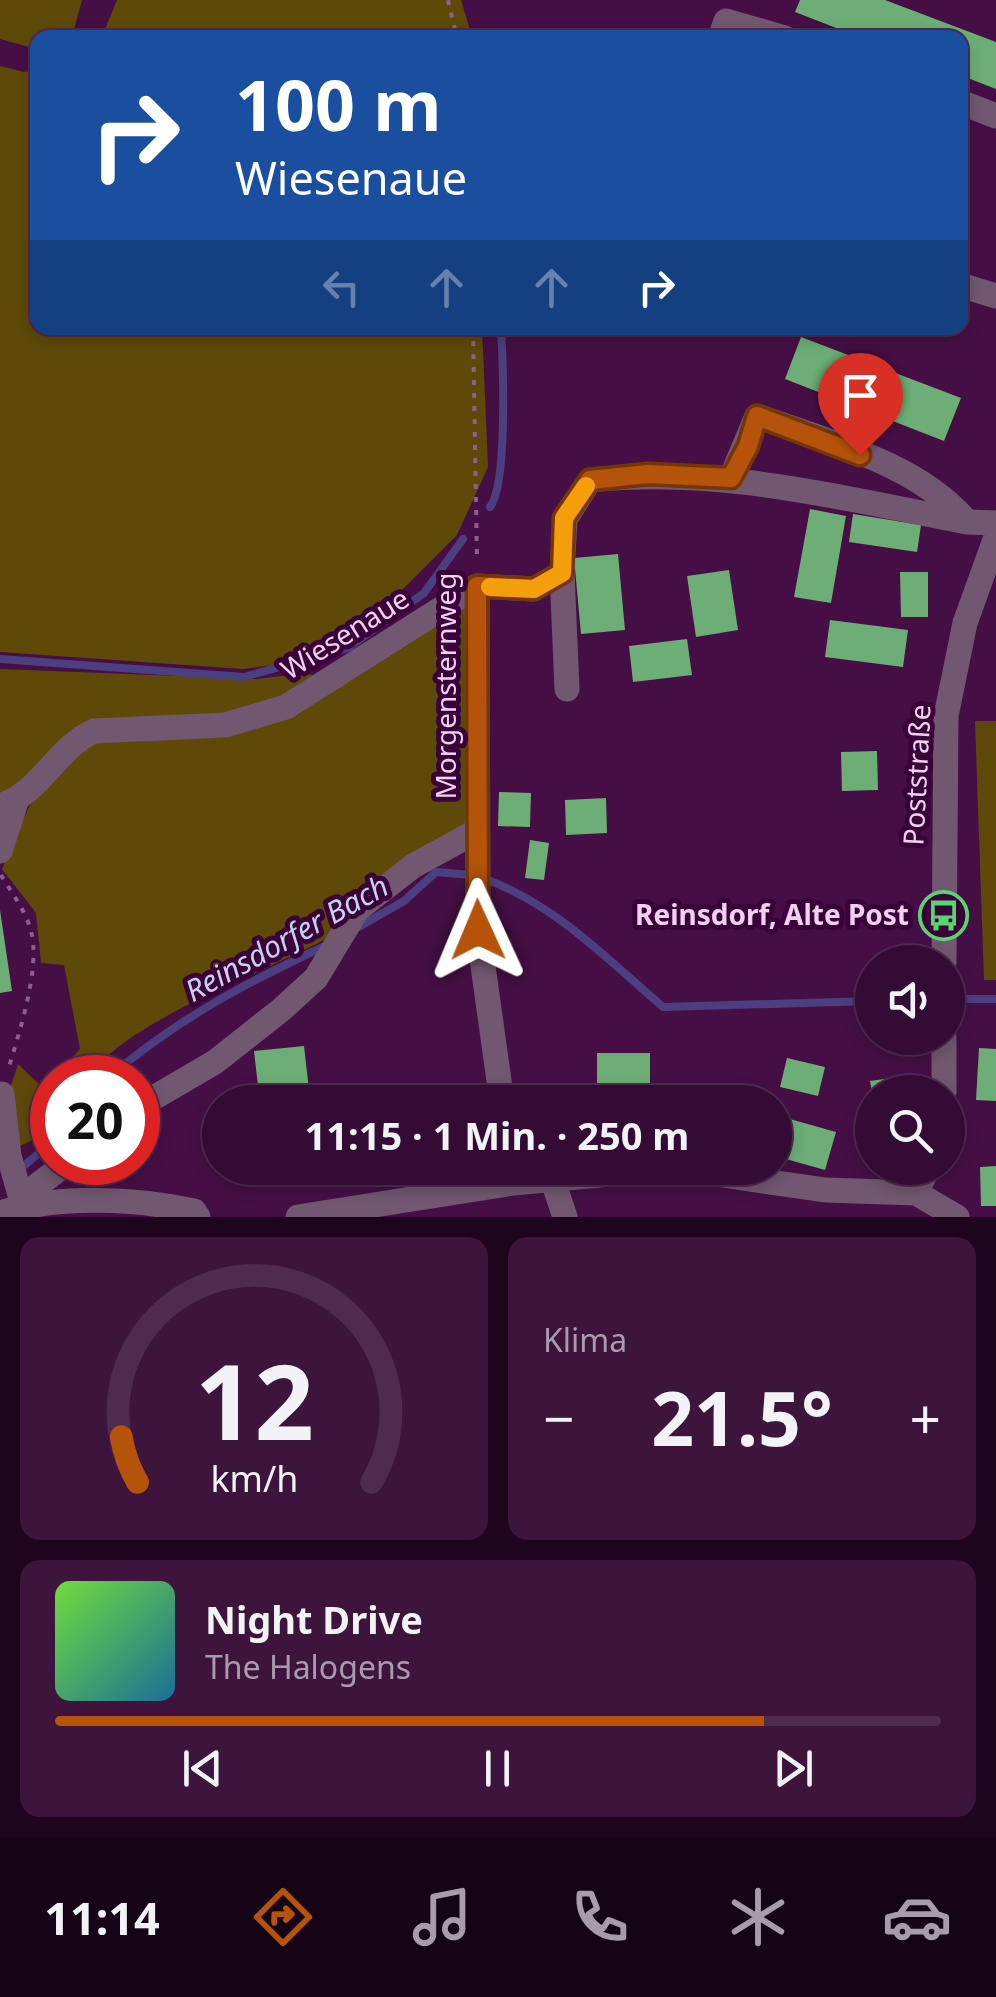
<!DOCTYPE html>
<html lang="de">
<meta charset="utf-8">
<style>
body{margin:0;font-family:"Noto Sans",sans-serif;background:#3c143c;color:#f1f3f6;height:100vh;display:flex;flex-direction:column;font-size:38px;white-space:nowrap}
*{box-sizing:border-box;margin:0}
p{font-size:32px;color:#a99bac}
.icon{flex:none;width:55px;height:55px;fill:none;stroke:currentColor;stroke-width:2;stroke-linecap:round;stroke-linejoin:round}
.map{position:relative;height:1217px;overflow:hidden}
.side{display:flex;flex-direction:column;gap:20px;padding:20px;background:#1d061d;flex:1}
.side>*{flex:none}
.banner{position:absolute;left:30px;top:30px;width:938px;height:305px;border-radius:20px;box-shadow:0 5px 15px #0003,0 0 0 2px #4e2b4f;background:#1a4fa0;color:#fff;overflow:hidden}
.buttons{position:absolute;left:855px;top:945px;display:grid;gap:20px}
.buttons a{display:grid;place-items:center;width:110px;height:110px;border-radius:50%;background:#340b34;box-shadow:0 5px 15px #0003,0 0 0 2px #4e2b4f;font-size:50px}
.speed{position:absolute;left:30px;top:1055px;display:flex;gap:20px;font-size:50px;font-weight:700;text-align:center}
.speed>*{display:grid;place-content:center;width:130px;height:130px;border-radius:50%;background:#340b34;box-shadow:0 5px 15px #0003,0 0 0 2px #4e2b4f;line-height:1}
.speed .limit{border:15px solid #d22;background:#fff;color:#111}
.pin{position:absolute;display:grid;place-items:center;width:85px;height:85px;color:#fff;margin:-102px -42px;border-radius:50% 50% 50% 0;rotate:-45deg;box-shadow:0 0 10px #0007}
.pin .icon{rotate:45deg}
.me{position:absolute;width:110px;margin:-55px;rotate:359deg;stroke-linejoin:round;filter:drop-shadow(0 0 8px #0008)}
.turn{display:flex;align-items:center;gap:35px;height:210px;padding:0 40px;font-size:45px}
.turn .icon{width:130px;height:130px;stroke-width:2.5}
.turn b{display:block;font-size:70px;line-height:85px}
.lanes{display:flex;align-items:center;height:95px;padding:0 40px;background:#0003;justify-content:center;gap:50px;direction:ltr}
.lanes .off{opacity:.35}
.big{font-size:75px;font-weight:700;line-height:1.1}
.side .widget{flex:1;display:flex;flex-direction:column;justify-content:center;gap:15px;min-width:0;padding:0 35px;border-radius:20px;background:#3c143c}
.side .dial{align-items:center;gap:0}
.dial svg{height:260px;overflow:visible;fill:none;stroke:#4e2b4f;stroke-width:7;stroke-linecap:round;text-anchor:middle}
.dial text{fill:#f1f3f6;stroke:none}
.song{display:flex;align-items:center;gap:30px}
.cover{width:120px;height:120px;border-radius:15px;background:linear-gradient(135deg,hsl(100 70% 55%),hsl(200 70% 35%))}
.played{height:10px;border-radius:5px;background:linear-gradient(90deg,#b45309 80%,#4e2b4f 80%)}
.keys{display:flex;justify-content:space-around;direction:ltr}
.heat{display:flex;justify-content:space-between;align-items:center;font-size:55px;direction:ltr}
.side .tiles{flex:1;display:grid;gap:20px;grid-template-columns:1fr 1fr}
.widget:last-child{grid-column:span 2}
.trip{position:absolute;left:202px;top:1085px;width:590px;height:100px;border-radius:50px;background:#340b34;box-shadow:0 5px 15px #0003,0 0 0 2px #4e2b4f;font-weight:700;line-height:100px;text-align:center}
.dock{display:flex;height:160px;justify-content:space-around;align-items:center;background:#150415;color:#a99bac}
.dock .icon{width:70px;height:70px}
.dock .active{color:#b45309}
.dock b{font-size:45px;color:#f1f3f6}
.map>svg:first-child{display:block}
.green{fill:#5e4909}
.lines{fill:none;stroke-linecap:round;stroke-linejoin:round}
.stream{stroke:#4c3f81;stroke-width:8}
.building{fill:#6cae75}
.path{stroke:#8c608c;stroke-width:4;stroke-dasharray:5 8;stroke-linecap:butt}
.minor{stroke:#715870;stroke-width:25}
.route-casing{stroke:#753606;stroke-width:25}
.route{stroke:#b45309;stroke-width:18}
.slow{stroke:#f59e0b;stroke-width:18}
.labels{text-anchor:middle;stroke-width:10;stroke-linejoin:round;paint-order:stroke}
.street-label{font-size:28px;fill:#f1d1ef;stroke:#39033a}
.poi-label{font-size:28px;font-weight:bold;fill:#f1d1ef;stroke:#39033a;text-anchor:end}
.water-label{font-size:30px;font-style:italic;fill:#c6d1ec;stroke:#39033a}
</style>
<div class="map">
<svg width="996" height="1217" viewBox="0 0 996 1217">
<rect width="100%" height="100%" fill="#450f45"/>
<path class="green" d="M0,0H82L72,37L38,38L37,49L0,39Z
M117,0H461L472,37H102Z
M0,66L24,72L37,70L38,328H482L488,467L457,535L389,603L305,661L243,669L0,652Z
M467,605V821L460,835C421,865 368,916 326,939C258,975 132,1019 87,1077H55L80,1049L64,965L41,963L36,913L2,869L35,793L93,739L231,730Z
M0,669L257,679L306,673L315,676L277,700L226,716L127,721L0,796Z
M975,721H996V980H984Z
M18,1064L44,1089L52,1080V1131L11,1150L6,1101Z"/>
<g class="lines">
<path class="stream" d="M490,507C508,484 503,362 501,328
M0,659L244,677L348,648L424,593L463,539
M485,879C555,904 608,960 663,1007L872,1001
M355,929L404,901L436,872L472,875
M948,999H996
M108,1078C176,1020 245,983 325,946
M19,1170L52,1142"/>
</g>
<path class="building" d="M800,0H885L996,42V89L960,75V38H862L795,12Z
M801,337L961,398L944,441L785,379Z
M810,509L846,516L831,603L794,597Z
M853,514L921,525L917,552L849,542Z
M618,554L625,630L581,634L574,558Z
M729,570L738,630L696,637L687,576Z
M900,572H928V617H901Z
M830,620L908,630L903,667L825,657Z
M687,639L692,675L633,682L629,646Z
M877,751L878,790L842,791L841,752Z
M499,792L531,793L530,827L498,826Z
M606,798L607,833L566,835L565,800Z
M530,840L549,843L544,880L525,878Z
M0,910L12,991L0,993Z
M304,1046L309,1090L259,1095L254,1051Z
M979,1048L996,1049V1101L976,1100Z
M597,1053H650V1090H597Z
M787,1058L825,1067L818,1096L780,1087Z
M906,1076L908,1092H872L870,1081Z
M790,1119L836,1132L825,1170L779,1157Z
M996,1166V1206H981L980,1167Z"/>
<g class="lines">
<path class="path" d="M448,0L457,38
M473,328L477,562
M1,875C11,892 26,911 31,931C41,968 19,1033 8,1070"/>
<path class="minor" d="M720,38L726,21L785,38
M960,102L996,116
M960,285L996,296
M731,478L757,416C829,442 917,463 967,522
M562,573L567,689
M477,586L478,930L502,1102
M0,806C41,793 55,749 94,731L225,725L286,707L477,586L534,589L562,573L565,519L590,480C719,466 841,498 967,522L996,523
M0,851L17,799
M944,962L946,716L965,623L996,537
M944,1038V1092
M2,1094L9,1156L21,1198
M138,1107L215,1062L281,1010L316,978L357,910L413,866L475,832
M553,1181L565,1217
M916,1193L928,1168
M20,1206L21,1198L68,1162
M0,1213C59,1195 135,1198 194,1211L198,1217
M298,1217L513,1183L675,1168L825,1190L916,1193L957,1217"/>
</g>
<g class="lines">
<defs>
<path id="route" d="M478,930L477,586L534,589L562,573L564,518L590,480L648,474L731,478L748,446L757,416L860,455"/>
</defs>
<use href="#route" class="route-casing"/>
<use href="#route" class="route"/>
<path class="slow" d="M490,587L534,589L562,573L564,518L586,486"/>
</g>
<defs>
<symbol id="bus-ring" viewBox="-11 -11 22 22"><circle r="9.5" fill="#39033a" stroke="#58d570" stroke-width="1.5"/><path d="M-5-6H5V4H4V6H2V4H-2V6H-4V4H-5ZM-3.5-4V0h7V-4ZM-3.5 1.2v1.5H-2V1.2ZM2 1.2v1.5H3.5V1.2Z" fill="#58d570"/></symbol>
</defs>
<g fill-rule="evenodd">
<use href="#bus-ring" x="916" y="888" width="55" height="55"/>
</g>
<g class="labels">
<g class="street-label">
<text transform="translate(345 634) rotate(-32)" y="10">Wiesenaue</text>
<text transform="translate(446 686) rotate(-90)" y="10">Morgensternweg</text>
<text transform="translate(917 775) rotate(-87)" y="10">Poststraße</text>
</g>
<g class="poi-label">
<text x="909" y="925">Reinsdorf, Alte Post</text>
</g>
<g class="water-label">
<text transform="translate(287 939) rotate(-29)" y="10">Reinsdorfer Bach</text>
</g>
</g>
</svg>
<div class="buttons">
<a><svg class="icon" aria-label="sound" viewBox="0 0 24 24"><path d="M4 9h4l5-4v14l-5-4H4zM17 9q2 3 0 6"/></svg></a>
<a><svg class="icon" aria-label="search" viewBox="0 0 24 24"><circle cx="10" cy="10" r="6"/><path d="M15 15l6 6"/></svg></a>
</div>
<div class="speed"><div class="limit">20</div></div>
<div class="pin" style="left:860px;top:455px;background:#d93025"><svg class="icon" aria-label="arrive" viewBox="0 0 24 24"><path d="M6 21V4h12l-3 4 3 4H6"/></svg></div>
<svg class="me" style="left:478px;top:930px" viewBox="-20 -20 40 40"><path d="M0-17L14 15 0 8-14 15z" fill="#b45309" stroke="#fff" stroke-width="4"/></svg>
<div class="trip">11:15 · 1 Min. · 250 m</div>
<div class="banner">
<div class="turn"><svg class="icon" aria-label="right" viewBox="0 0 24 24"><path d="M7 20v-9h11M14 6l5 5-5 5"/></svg><div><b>100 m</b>Wiesenaue</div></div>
<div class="lanes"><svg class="icon off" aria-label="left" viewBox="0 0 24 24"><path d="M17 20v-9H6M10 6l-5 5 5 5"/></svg><svg class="icon off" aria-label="ahead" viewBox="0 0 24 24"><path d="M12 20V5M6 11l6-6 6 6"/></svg><svg class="icon off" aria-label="ahead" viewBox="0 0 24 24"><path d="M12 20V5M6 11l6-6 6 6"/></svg><svg class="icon" aria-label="right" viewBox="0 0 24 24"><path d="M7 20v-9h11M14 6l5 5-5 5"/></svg></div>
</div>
</div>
<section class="side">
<div class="tiles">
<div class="widget dial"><svg viewBox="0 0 100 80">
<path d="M14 69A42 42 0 1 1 86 69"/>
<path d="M14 69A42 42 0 0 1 9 55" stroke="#b45309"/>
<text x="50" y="56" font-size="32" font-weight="700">12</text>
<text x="50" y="72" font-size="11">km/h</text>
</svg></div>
<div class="widget"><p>Klima</p>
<div class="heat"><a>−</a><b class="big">21.5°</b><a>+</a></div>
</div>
<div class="widget">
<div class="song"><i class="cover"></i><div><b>Night Drive</b><p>The Halogens</p></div></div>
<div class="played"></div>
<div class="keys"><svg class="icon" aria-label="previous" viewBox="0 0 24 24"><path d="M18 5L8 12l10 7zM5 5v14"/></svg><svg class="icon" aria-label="pause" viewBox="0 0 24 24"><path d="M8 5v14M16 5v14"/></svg><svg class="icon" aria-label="next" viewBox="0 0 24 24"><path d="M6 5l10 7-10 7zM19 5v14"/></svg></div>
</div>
</div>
</section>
<nav class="dock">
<b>11:14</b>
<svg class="icon active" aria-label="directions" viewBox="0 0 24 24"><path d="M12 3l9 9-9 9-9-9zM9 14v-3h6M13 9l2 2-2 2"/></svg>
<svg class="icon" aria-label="music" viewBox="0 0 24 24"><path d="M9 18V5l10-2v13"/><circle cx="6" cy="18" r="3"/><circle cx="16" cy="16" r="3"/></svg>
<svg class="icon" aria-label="phone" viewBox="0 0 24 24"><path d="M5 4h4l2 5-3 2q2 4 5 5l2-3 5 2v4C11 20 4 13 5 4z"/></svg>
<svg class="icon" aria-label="climate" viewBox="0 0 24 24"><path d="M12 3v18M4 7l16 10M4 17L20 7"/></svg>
<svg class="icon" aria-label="car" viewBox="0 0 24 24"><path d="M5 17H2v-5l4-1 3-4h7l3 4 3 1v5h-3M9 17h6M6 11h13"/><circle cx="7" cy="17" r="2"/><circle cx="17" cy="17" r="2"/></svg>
</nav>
